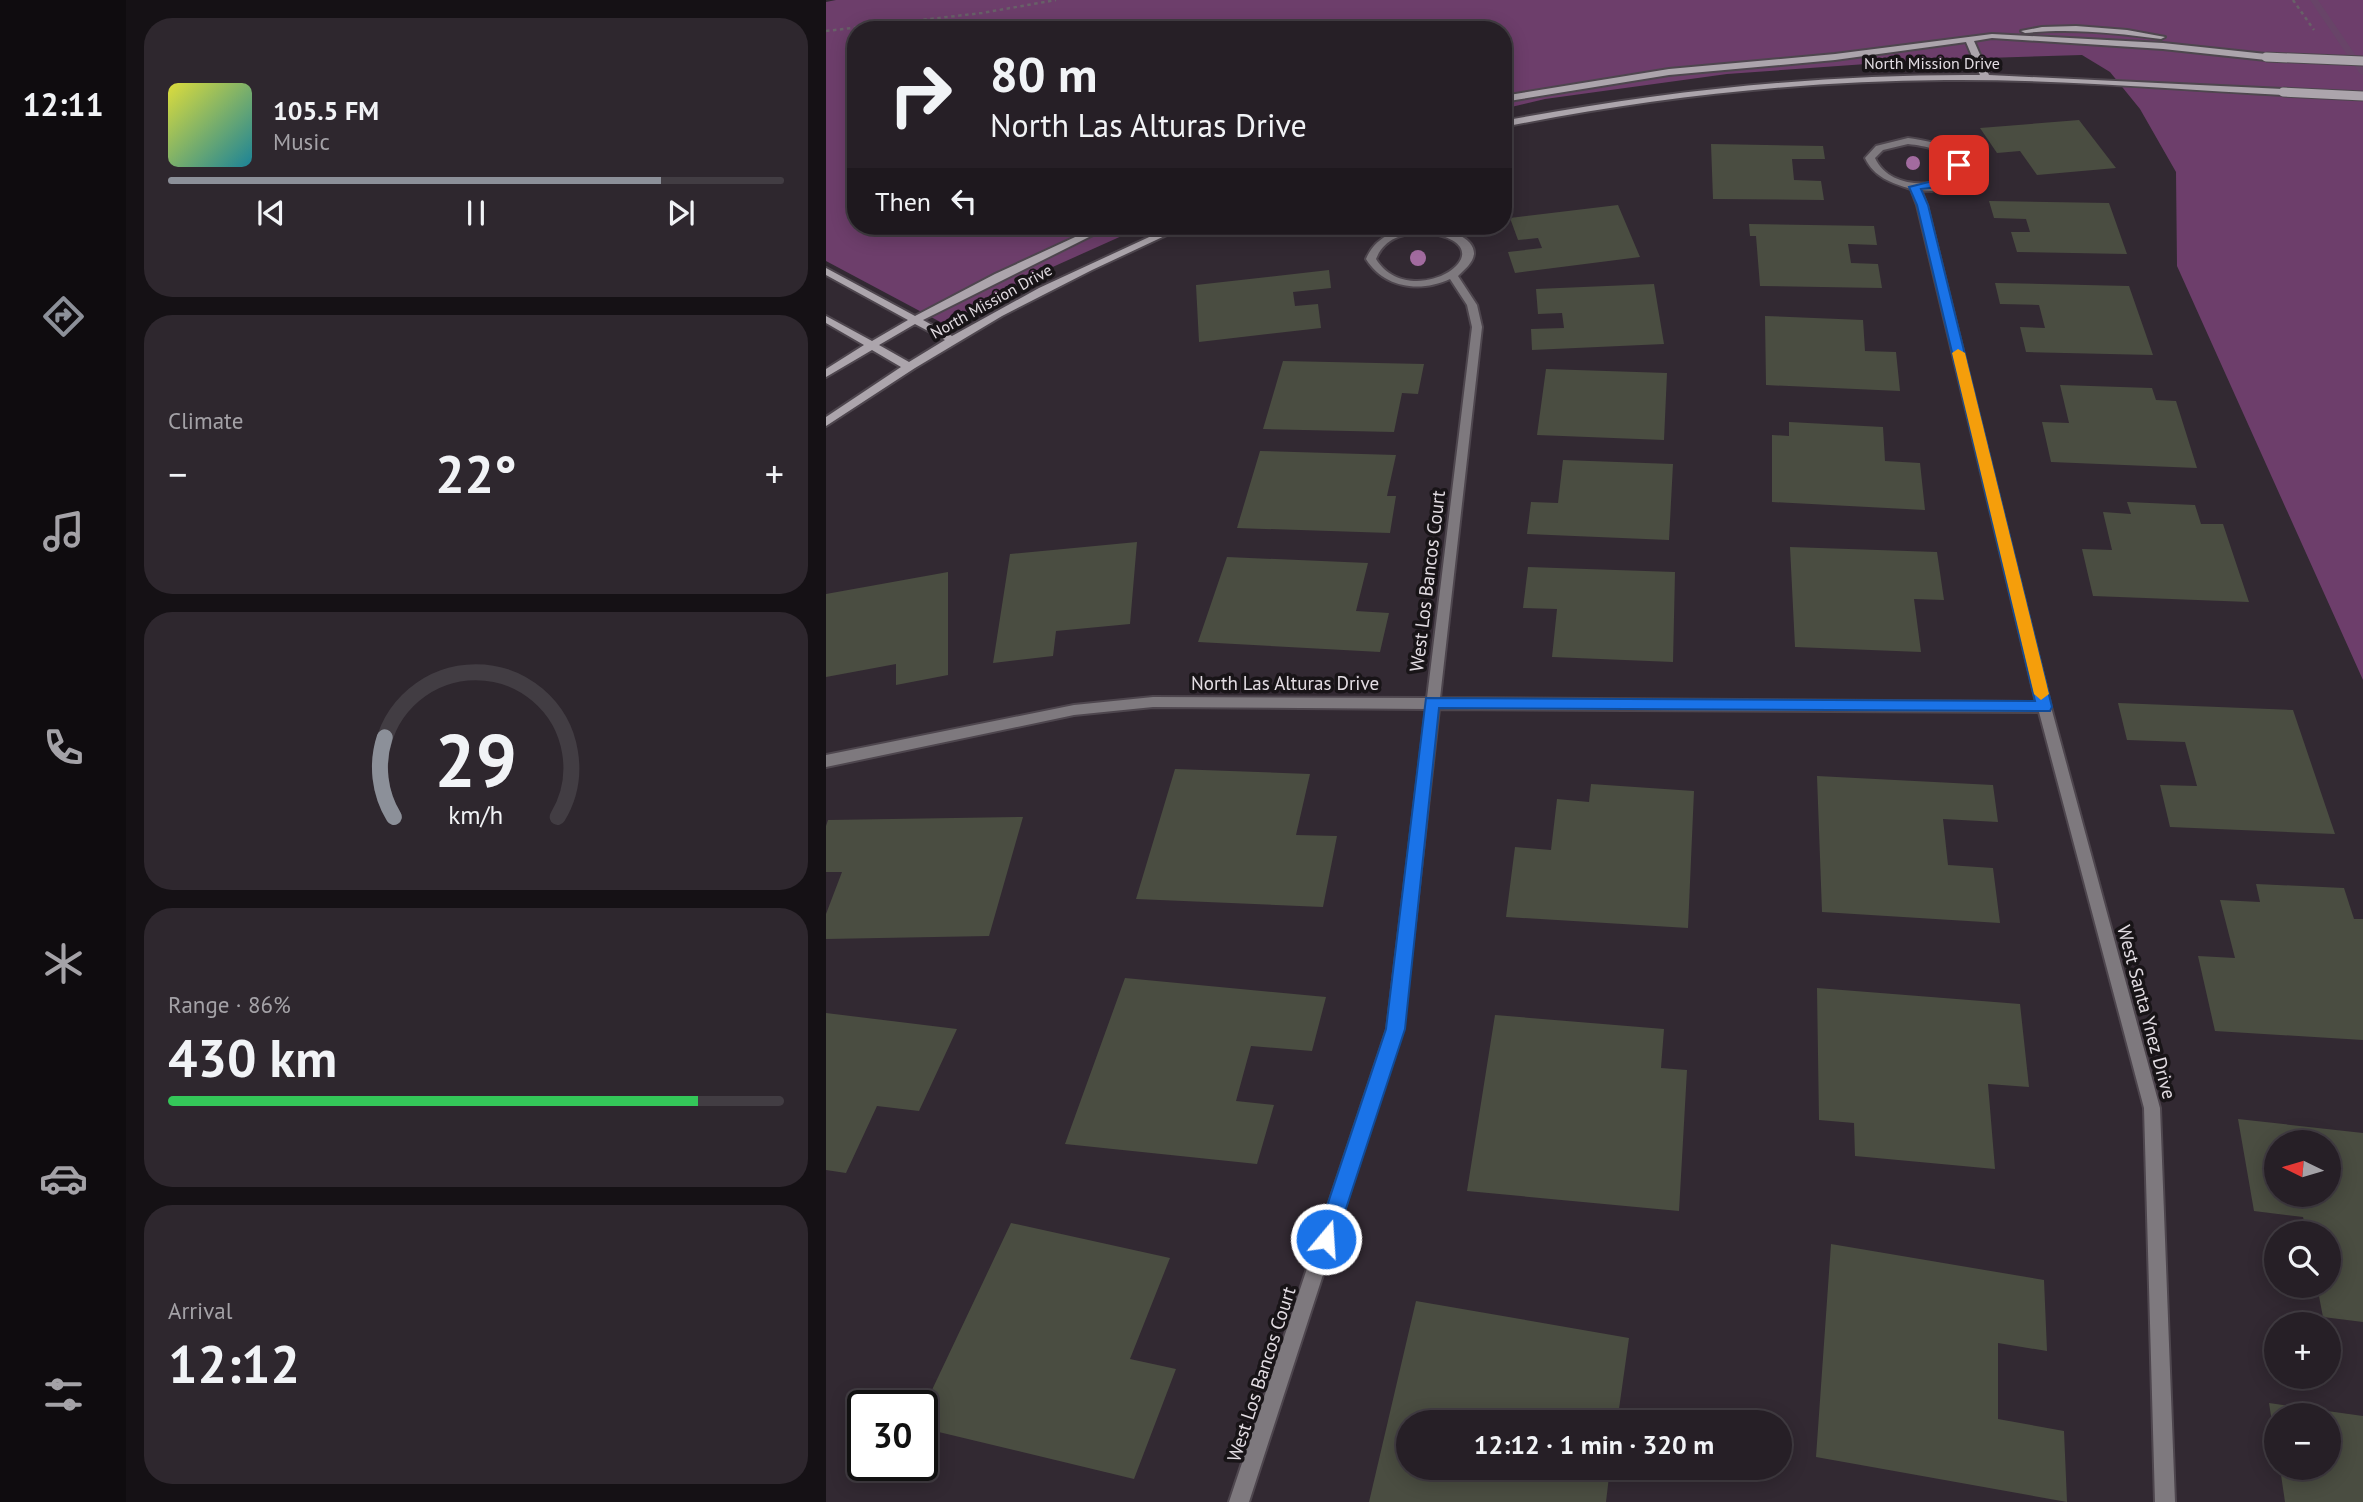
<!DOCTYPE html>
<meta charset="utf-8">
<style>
body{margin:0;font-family:"PT Sans",sans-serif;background:#2e272e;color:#f1f3f6;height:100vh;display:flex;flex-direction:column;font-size:26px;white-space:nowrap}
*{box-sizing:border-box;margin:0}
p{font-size:23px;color:#a4a2a7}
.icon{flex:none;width:38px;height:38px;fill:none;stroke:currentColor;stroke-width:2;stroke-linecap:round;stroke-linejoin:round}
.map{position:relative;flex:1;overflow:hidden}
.sheet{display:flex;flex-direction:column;gap:18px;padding:18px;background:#151115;width:700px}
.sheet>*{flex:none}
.top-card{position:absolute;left:21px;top:21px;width:665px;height:214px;border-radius:28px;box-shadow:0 4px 18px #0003,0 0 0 2px #423d43;background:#261f26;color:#f1f3f6;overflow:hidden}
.needle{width:46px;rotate:275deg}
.controls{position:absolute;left:1438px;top:1130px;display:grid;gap:14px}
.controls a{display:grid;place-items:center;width:77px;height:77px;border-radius:50%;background:#261f26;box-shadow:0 4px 18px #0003,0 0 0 2px #423d43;font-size:35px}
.speed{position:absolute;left:21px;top:1390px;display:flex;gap:14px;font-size:35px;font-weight:700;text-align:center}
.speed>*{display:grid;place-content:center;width:91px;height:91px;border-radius:50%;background:#261f26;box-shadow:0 4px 18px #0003,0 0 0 2px #423d43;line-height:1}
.speed .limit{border:4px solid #111;border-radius:10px;background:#fff;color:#111}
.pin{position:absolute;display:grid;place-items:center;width:60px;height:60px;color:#fff;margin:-30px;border-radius:14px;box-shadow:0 4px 10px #0006}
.me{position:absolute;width:77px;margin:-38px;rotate:18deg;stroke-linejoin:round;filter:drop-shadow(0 0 5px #0008)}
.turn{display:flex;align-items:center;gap:24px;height:147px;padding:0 28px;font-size:32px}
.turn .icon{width:91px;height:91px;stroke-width:2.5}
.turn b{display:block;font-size:49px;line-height:60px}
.then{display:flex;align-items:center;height:66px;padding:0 28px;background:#0003;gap:14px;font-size:26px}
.big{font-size:52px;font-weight:800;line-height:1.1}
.sheet .tile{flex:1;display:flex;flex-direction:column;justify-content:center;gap:10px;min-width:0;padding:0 24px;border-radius:28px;background:#2e272e}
.sheet .dial{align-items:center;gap:0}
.dial svg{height:182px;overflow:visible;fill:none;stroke:#423d43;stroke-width:7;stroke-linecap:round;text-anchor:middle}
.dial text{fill:#f1f3f6;stroke:none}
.song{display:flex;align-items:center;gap:21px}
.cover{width:84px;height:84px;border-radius:10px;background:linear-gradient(135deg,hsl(60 70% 55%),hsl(190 70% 35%))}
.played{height:7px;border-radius:4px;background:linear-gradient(90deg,#8c9099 80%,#423d43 80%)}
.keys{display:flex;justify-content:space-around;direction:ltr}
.heat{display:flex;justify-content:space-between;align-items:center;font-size:38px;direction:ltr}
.charge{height:10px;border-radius:5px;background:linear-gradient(90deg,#34c759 86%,#423d43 0)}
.trip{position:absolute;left:570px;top:1410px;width:396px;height:70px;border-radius:35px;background:#261f26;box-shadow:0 4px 18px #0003,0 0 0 2px #423d43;font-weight:800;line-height:70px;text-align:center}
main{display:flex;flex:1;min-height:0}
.tabs{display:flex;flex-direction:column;width:126px;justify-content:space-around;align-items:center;background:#0f0c0f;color:#a4a2a7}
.tabs .icon{width:49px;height:49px}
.tabs .current{color:#8c9099}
.tabs b{font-size:32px;color:#f1f3f6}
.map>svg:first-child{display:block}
.green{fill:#6d3e6b}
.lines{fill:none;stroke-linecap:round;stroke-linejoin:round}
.stream{fill:#684468;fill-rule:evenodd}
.building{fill:#4a4d41;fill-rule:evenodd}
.street-casing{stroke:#4e464e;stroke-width:4}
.secondary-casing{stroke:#4e464e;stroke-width:4}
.path{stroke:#686068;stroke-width:2.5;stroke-dasharray:3.5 3.5;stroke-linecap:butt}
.street{fill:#7e797e;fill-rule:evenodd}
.secondary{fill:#aca5ac;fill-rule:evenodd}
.secondary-bridge-casing{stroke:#4e464e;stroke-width:11;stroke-linecap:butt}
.secondary-bridge{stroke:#aca5ac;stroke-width:9}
.tree{fill:#a26b9f}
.route{fill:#1a73e8;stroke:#114b97;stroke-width:2}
.slow{fill:#f59e0b}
.labels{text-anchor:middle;stroke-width:7;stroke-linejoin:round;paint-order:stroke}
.far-street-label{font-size:16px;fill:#e3dde3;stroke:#181417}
.street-label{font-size:19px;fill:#e3dde3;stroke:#181417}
</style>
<main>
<nav class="tabs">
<b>12:11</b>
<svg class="icon current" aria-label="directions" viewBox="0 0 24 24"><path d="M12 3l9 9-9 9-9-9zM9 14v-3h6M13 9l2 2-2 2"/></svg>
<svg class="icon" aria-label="music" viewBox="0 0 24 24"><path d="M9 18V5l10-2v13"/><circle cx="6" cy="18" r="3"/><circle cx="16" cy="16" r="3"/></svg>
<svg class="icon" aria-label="phone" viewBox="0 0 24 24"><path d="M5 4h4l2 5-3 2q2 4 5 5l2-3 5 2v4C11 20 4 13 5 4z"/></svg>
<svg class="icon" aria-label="climate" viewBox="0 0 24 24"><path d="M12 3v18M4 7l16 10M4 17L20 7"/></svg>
<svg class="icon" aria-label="car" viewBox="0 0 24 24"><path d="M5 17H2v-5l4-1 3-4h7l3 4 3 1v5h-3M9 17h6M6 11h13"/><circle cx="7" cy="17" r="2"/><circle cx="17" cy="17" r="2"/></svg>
<svg class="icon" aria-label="filters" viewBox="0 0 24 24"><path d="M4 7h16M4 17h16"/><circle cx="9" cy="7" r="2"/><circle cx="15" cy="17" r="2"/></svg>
</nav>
<section class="sheet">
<div class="tile">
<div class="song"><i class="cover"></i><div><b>105.5 FM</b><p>Music</p></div></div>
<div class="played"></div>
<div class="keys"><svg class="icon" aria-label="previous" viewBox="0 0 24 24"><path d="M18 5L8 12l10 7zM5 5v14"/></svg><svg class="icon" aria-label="pause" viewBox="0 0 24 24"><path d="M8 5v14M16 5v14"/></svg><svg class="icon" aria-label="next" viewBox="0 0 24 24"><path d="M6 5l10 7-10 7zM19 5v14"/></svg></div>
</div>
<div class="tile"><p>Climate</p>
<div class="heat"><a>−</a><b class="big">22°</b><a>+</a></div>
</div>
<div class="tile dial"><svg viewBox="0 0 100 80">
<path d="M14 69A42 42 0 1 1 86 69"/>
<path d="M14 69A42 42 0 0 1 10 34" stroke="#8c9099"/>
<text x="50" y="56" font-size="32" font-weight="700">29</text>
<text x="50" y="72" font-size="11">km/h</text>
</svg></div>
<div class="tile"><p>Range · 86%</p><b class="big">430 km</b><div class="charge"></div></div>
<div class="tile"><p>Arrival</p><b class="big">12:12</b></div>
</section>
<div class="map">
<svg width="1537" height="1502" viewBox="0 0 1537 1502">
<rect width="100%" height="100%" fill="#322932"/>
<path class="green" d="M10,0H1537V680L1351,266L1350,172L1314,109L1284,72L1256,55L1097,60L901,74L719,99L677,109V30H30V226H318L220,270L120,325L0,261V2Z"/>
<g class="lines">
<path class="stream" d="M1484,0H1492L1537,66V75L1534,74Z"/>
</g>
<path class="building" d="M1253,120L1290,168L1211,175L1194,151L1171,153L1154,128Z
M885,144L997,146L999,159H966L968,180L995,181L998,200L887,199Z
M1163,201L1283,203L1301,254L1191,252L1185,232H1204L1200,219L1168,218Z
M792,205L814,257L689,273L682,252L716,248L712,238L692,240L684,218Z
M923,224L1048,226L1051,245L1022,244L1025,263L1052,264L1056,288L934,286L930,236H924Z
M503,270L505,288L467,292L469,306L492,304L495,328L373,342L370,285Z
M1169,283L1303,286L1327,355L1200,352L1194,327L1219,328L1213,305L1174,304Z
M828,284L838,344L706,350L705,329L738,328L736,313L712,314L710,289Z
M939,316L1037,320L1039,351L1070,352L1074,391L940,385Z
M457,361L598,364L592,394L576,393L568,432L437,429Z
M720,369L841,373L838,440L711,435Z
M1234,385L1326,388L1330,400L1350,401L1371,468L1225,462L1216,422L1243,423Z
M963,422L1057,427L1059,461L1094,463L1099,510L946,502V435L963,436Z
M434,451L570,455L561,496H570L564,533L411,528Z
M737,460L847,464L843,540L701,534L705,502L732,503Z
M1301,502L1369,505L1375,524H1397L1423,602L1267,596L1256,549L1286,550L1277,512L1305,514Z
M311,542L304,624L230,631L227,656L167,663L184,554Z
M964,547L1111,552L1118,600L1088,599L1095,652L969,647Z
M401,557L542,563L530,611L563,613L554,652L372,642Z
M702,567L849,572L847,662L726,657L731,609L697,608Z
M122,572V675L70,685V664L0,677V594Z
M1292,703L1467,710L1509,834L1344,827L1334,785L1371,786L1359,742L1301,740Z
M349,769L484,774L470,835L511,836L497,907L310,899Z
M991,776L1167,785L1172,822L1117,819L1122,865L1167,868L1174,923L996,912Z
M765,784L868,791L862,928L680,917L689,847L725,850L731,799L763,802Z
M197,817L163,936L0,939V914L16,872H0V826L2,820Z
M1430,884L1518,888L1528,919H1537V1040L1389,1031L1372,956L1409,958L1394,900L1434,902Z
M299,978L500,997L486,1051L425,1046L410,1101L448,1105L431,1164L239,1144Z
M991,988L1194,1004L1203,1087L1162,1084L1169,1169L1029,1156L1028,1123L993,1120Z
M0,1013L131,1029L93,1111L51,1106L20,1173L0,1170Z
M669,1015L838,1029L835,1068L861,1070L853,1211L641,1191Z
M1412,1119L1537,1133V1322L1497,1317L1491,1286H1503V1234H1481L1477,1217L1428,1211ZM1451,1143H1503V1195H1451Z
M185,1223L344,1258L304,1359L350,1369L308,1479L96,1428V1411Z
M1005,1244L1218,1280L1221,1351L1172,1343V1419L1238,1431L1241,1502L990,1457Z
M590,1301L803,1338L791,1423H583V1468H784L780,1502H543Z
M1443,1403L1537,1416V1502H1459L1454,1468H1503V1416H1451L1449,1441Z"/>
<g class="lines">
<defs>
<path id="street" d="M1082,138C1105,141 1124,145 1138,165L1127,183L1106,191L1095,190L1101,205L1225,707L1334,1108L1349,1502H1329L1318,1108L1213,712L613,709L577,1029L423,1502H403L561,1029L600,709L327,707L248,715L0,767V755L248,705L327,697L601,698L646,327L641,305L624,279C594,293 558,288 540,259C559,210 650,225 648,254C647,263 638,270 632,276L651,305L656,327L614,698L1210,702L1091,205L1085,189C1065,183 1048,177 1039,158L1050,146ZM1082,144C1100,146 1117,149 1128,165L1120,179C1096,188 1061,184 1049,158L1057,150ZM595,232C695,243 586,317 550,259C558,239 575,234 595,232Z"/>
<path id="secondary" d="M1250,26L1301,30L1339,37L1335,39C1289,33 1245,28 1199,33L1195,31L1216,27Z
M1166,34L1337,43L1440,54L1444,57L1440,60L1337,49L1166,38L1148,41L1163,75L1457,89L1461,92L1457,95C1344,89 1231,79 1119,80C970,81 823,98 677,127V121C835,91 993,74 1154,75L1140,42L1009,60L843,75L677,102V96L843,69L1009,54Z
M273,226H285L97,320L126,336L213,288L347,226H360L266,270L176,316L89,368L0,426V417L75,367L46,350L0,377V369L38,345L0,323V316L46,341L82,320L0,275V268L89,316L169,274ZM89,324L119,340L83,362L53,345Z"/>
</defs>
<use href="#street" class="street-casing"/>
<use href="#secondary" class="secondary-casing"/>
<path class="path" d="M1467,0L1488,30
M0,31L156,13L230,0"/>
<use href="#street" class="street"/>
<use href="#secondary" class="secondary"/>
<defs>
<path id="secondary-bridge" d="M1440,57L1537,61
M1457,92L1537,96"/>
</defs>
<use href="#secondary-bridge" class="secondary-bridge-casing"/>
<use href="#secondary-bridge" class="secondary-bridge"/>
</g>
<g class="tree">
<circle cx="1087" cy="163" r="7"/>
<circle cx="592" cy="258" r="8"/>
</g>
<path class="route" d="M1130,163L1139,165C1135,187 1113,187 1095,189L1102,205L1226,707L1224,711L613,708L579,1029L510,1239L507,1247L500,1249L493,1247L490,1239L560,1029L600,698L1209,701L1091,205L1083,187L1123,177Z"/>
<path class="slow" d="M1132,349L1139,353L1223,694L1215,700L1208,694L1126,353Z"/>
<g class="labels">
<g class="far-street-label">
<text x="1106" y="69">North Mission Drive</text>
<text transform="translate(165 301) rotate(-29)" y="6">North Mission Drive</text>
</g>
<g class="street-label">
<text transform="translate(601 581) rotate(-83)" y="7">West Los Bancos Court</text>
<text x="459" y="690">North Las Alturas Drive</text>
<text transform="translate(1321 1012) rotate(75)" y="7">West Santa Ynez Drive</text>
<text transform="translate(435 1374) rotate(-72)" y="7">West Los Bancos Court</text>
</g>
</g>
</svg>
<div class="controls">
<a><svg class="needle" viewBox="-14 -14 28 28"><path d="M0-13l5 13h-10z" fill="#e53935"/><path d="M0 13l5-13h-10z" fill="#a4a2a7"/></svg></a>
<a><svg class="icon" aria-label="search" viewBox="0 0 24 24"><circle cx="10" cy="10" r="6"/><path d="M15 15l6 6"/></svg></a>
<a>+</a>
<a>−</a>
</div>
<div class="speed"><div class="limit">30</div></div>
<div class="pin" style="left:1133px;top:165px;background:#d93025"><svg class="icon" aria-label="arrive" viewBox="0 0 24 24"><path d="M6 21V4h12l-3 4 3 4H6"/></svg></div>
<svg class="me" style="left:500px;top:1239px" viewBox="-20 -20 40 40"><circle r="17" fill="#1a73e8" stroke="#fff" stroke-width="3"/><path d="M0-11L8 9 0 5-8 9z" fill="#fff"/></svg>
<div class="trip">12:12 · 1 min · 320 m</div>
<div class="top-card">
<div class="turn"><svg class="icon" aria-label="right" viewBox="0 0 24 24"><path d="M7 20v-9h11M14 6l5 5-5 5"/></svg><div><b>80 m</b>North Las Alturas Drive</div></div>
<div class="then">Then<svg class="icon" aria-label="left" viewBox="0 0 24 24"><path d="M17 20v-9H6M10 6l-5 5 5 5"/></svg></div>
</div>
</div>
</main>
